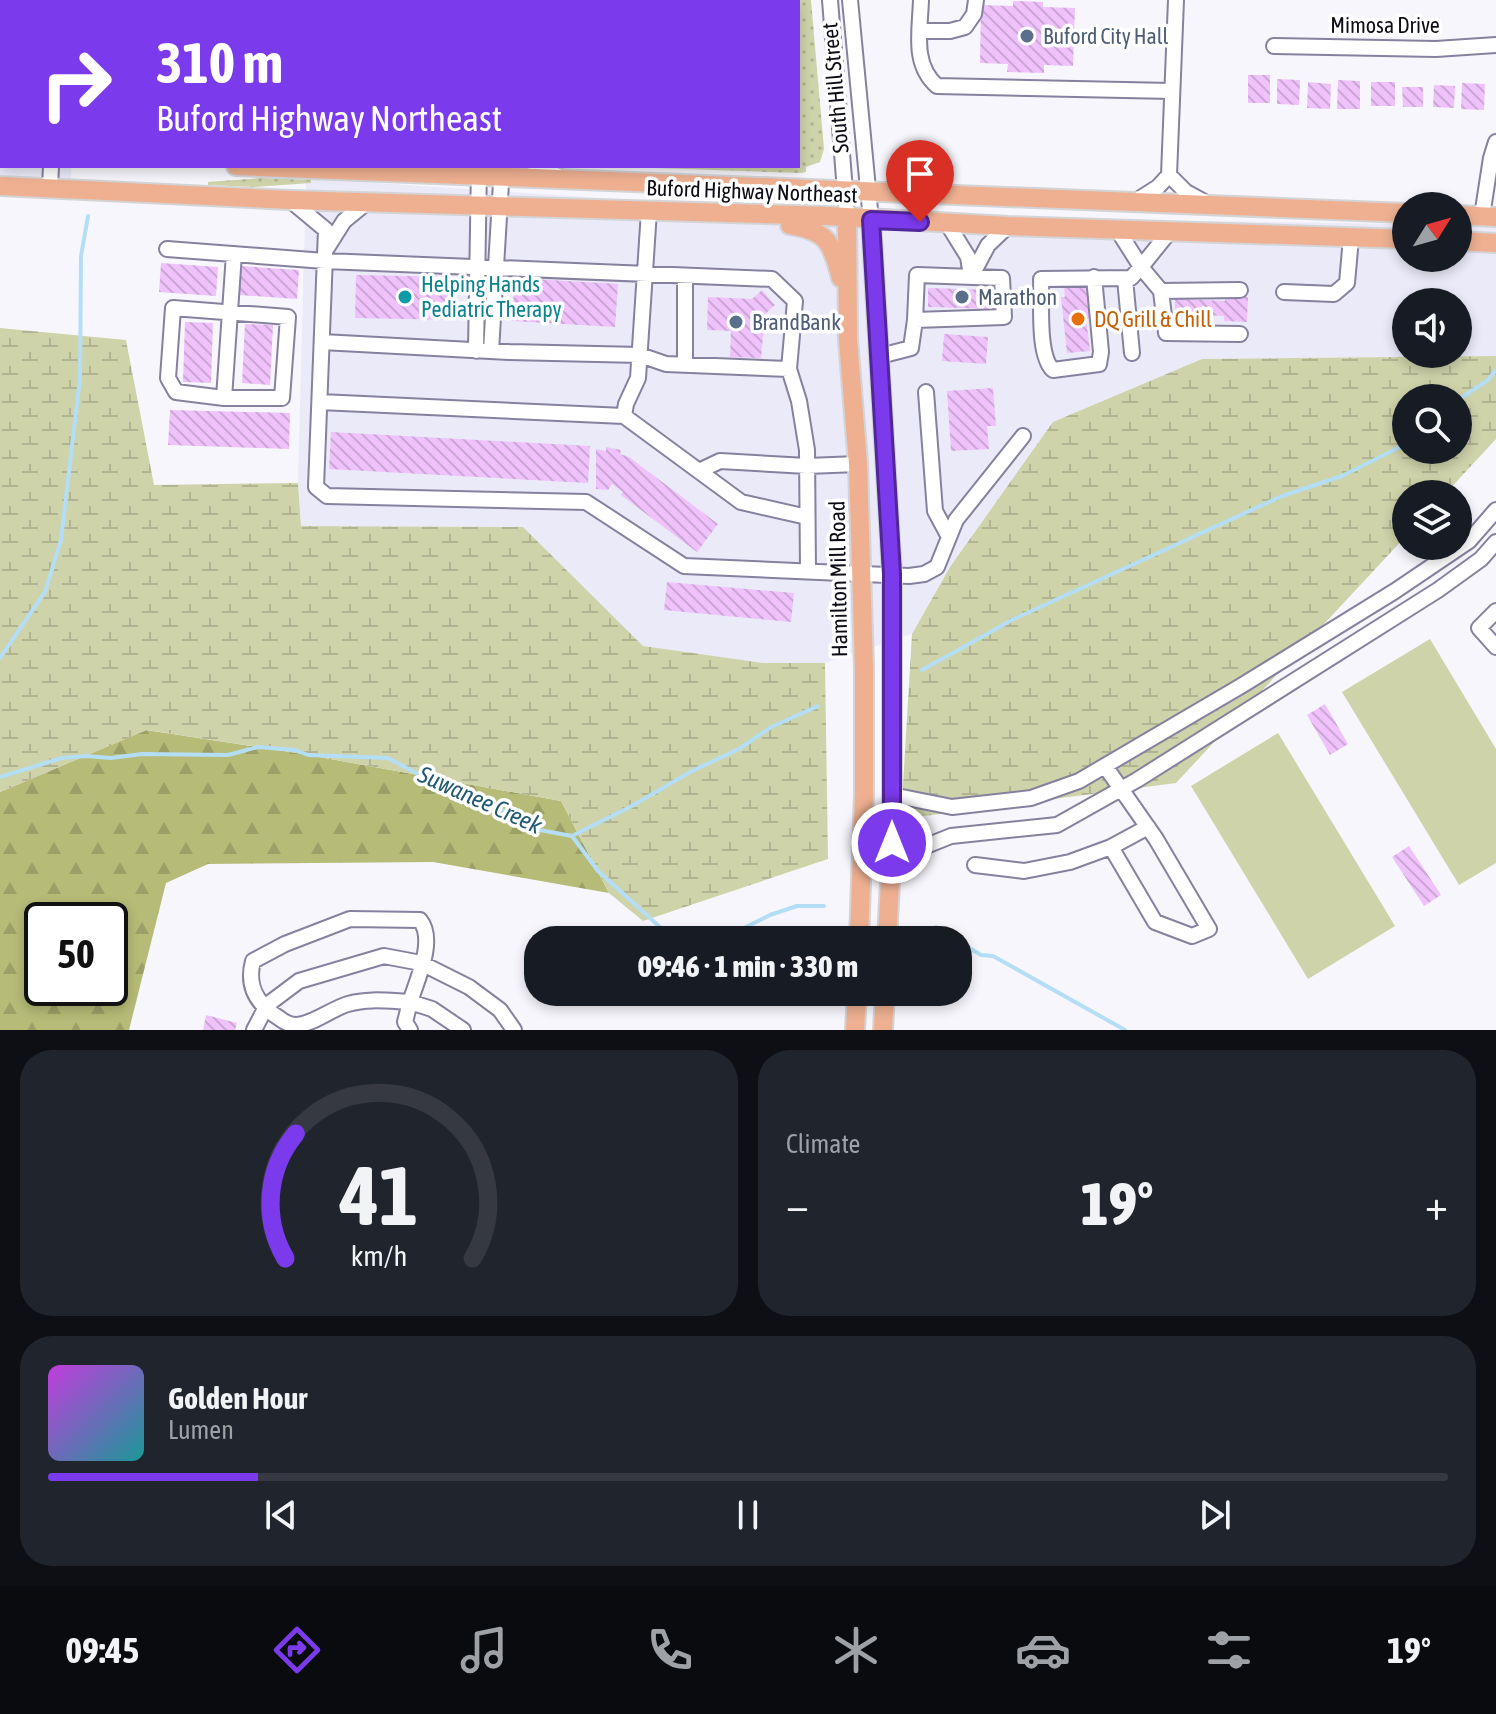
<!DOCTYPE html>
<meta charset="utf-8">
<style>
body{margin:0;font-family:"Asap Condensed",sans-serif;background:#20242c;color:#f1f3f6;height:100vh;display:flex;flex-direction:column;font-size:30px;white-space:nowrap}
*{box-sizing:border-box;margin:0}
p{font-size:26px;color:#9ea1a6}
.icon{flex:none;width:44px;height:44px;fill:none;stroke:currentColor;stroke-width:2;stroke-linecap:round;stroke-linejoin:round}
.map{position:relative;height:1030px;overflow:hidden}
.panel{display:flex;flex-direction:column;gap:20px;padding:20px;background:#0d0f14;flex:1}
.panel>*{flex:none}
.hud{position:absolute;left:0px;top:0px;width:800px;height:168px;box-shadow:0 4px 12px #0003;background:#7c3aed;color:#fff;overflow:hidden}
.needle{width:52px;rotate:53deg}
.fabs{position:absolute;left:1392px;top:192px;display:grid;gap:16px}
.fabs a{display:grid;place-items:center;width:80px;height:80px;border-radius:50%;background:#171b24;box-shadow:0 4px 12px #0003;font-size:40px}
.speed{position:absolute;left:24px;top:902px;display:flex;gap:16px;font-size:40px;font-weight:700;text-align:center}
.speed>*{display:grid;place-content:center;width:104px;height:104px;border-radius:50%;background:#171b24;box-shadow:0 4px 12px #0003;line-height:1}
.speed .limit{border:4px solid #111;border-radius:12px;background:#fff;color:#111}
.pin{position:absolute;display:grid;place-items:center;width:68px;height:68px;color:#fff;margin:-82px -34px;border-radius:50% 50% 50% 0;rotate:-45deg;box-shadow:0 0 8px #0007}
.pin .icon{rotate:45deg}
.me{position:absolute;width:88px;margin:-44px;rotate:0deg;stroke-linejoin:round;filter:drop-shadow(0 0 6px #0008)}
.turn{display:flex;align-items:center;gap:28px;height:168px;padding:0 24px;font-size:36px}
.turn .icon{width:104px;height:104px;stroke-width:2.5}
.turn b{display:block;font-size:56px;line-height:68px}
.big{font-size:60px;font-weight:800;line-height:1.1}
.panel .widget{flex:1;display:flex;flex-direction:column;justify-content:center;gap:12px;min-width:0;padding:0 28px;border-radius:32px;background:#20242c}
.panel .dial{align-items:center;gap:0}
.dial svg{height:208px;overflow:visible;fill:none;stroke:#363941;stroke-width:7;stroke-linecap:round;text-anchor:middle}
.dial text{fill:#f1f3f6;stroke:none}
.song{display:flex;align-items:center;gap:24px}
.cover{width:96px;height:96px;border-radius:12px;background:linear-gradient(135deg,hsl(290 70% 55%),hsl(180 70% 35%))}
.played{height:8px;border-radius:4px;background:linear-gradient(90deg,#7c3aed 15%,#363941 15%)}
.keys{display:flex;justify-content:space-around;direction:ltr}
.heat{display:flex;justify-content:space-between;align-items:center;font-size:44px;direction:ltr}
.panel .tiles{flex:1;display:grid;gap:20px;grid-template-columns:1fr 1fr}
.widget:last-child{grid-column:span 2}
.trip{position:absolute;left:524px;top:926px;width:448px;height:80px;border-radius:32px;background:#171b24;box-shadow:0 4px 12px #0003;font-weight:800;line-height:80px;text-align:center}
.tabs{display:flex;height:128px;justify-content:space-around;align-items:center;background:#090b0e;color:#9ea1a6}
.tabs .icon{width:56px;height:56px}
.tabs .selected{color:#7c3aed}
.tabs b{font-size:36px;color:#f1f3f6}
.map>svg:first-child{display:block}
.built{fill:#ebeaf9;fill-rule:evenodd}
.grass{fill:url(#grass-dots)}
.forest{fill:url(#forest-firs);fill-rule:evenodd}
.wetland{fill:url(#wetland-marsh);fill-rule:evenodd}
.pitch{fill:#cfd3aa}
.lines{fill:none;stroke-linecap:round;stroke-linejoin:round}
.stream{stroke:#b4def6;stroke-width:4}
.building{fill:url(#building-back-hatch)}
.minor-casing{stroke:#85819e;stroke-width:18}
.major-casing{stroke:#d4d3d5;stroke-width:22}
.minor{stroke:#fff;stroke-width:14}
.major{stroke:#eeb091;stroke-width:18}
.route-casing{stroke:#51269a;stroke-width:20}
.route{stroke:#7c3aed;stroke-width:14}
.service-dot{fill:#5c6f8a;stroke:#fff;stroke-width:3}
.culture-dot{fill:#0f9aa8;stroke:#fff;stroke-width:3}
.food-dot{fill:#e8710a;stroke:#fff;stroke-width:3}
.labels{text-anchor:middle;stroke-width:7;stroke-linejoin:round;paint-order:stroke}
.street-label{font-size:22px;fill:#0e0d17;stroke:#fff}
.service-label{font-size:22px;fill:#4e5e75;stroke:#fff;text-anchor:start}
.culture-label{font-size:22px;fill:#0d838f;stroke:#fff;text-anchor:start}
.food-label{font-size:22px;fill:#c56008;stroke:#fff;text-anchor:start}
.water-label{font-size:24px;font-style:italic;fill:#225a75;stroke:#fff}
</style>
<div class="map">
<svg width="1496" height="1030" viewBox="0 0 1496 1030">
<defs>
<pattern id="grass-dots" width="8" height="8" patternUnits="userSpaceOnUse" patternTransform="scale(2)"><rect width="8" height="8" fill="#cfd3aa"/><path d="M2 2h.1M6 6h.1" fill="none" stroke="#b1b492" stroke-width="1.8" stroke-linecap="round"/></pattern>
<pattern id="forest-firs" width="22" height="20" patternUnits="userSpaceOnUse" patternTransform="scale(2)"><rect width="22" height="20" fill="#b6bb77"/><path d="M5 1l3.5 6h-7zM16 11l3.5 6h-7z" fill="#9ba066"/></pattern>
<pattern id="wetland-marsh" width="20" height="14" patternUnits="userSpaceOnUse" patternTransform="scale(2)"><rect width="20" height="14" fill="#cfd3aa"/><path d="M1 5h8M5 5V1M11 12h8M15 12V8" fill="none" stroke="#b1b492"/></pattern>
<pattern id="building-back-hatch" width="6" height="6" patternUnits="userSpaceOnUse" patternTransform="scale(2)"><rect width="6" height="6" fill="#efc2fb"/><path d="M-1 5l2 2M0 0l6 6M5-1l2 2" fill="none" stroke="#cca6d6"/></pattern>
</defs>
<rect width="100%" height="100%" fill="#f7f6fc"/>
<path class="built" d="M0,0H77L2,2V166H71V186L0,181Z
M306,178L863,216L1406,224V258H1458V225L1496,226V356L1202,359L1054,422L950,567L912,634L825,663H763L642,647L523,527L301,526L298,483ZM1406,302H1458V354H1406Z"/>
<path class="grass" d="M773,0H811L824,149L820,162L806,167V172L801,173L599,166H798V2H767Z
M262,178L311,180V183L255,187L208,185V182Z"/>
<path class="forest" d="M146,730L303,754L561,801L609,893L433,862L208,864L166,883L129,1030H0V792ZM42,920H110V988H42Z"/>
<path class="wetland" d="M0,328L126,340L154,485L298,483L301,526L523,527L643,646L763,663H825L828,859L643,921L609,893L561,801L303,754L147,730L0,792Z
M1496,356V439L1445,494H1406V536L1176,783L901,819L912,634L950,567L1053,422L1202,359ZM1406,398H1458V450H1406Z"/>
<path class="pitch" d="M1430,639L1496,749V863L1459,885L1342,692Z
M1278,733L1395,926L1308,979L1191,786Z"/>
<g class="lines">
<path class="stream" d="M117,2L118,0
M1458,400L1488,380L1496,370
M0,658L45,592L61,540L80,378L81,256L88,216
M922,670L1012,620L1282,496L1342,476L1406,444
M0,777L62,758L86,756L111,758L142,754L228,755L258,747L295,750L308,755L388,758L433,782L464,789L483,797L523,824L534,829L572,836L598,871L661,928L688,936L740,930L770,915L797,906H824
M572,836L630,807L692,771L739,749L771,727L818,706
M936,927L957,940
M958,941L981,955L993,956L1125,1030"/>
</g>
<path class="building" d="M1013,1L1043,2V7L1075,8L1073,66L1044,65V73L1007,72L1008,64L980,63L981,5L1013,6Z
M1248,75H1270V103H1248Z
M1277,79L1300,80L1299,105L1277,104Z
M1338,80L1360,81V109H1337Z
M1308,82L1331,84L1330,109L1307,108Z
M1371,82H1395V106H1371Z
M1462,83L1485,84L1484,110L1461,109Z
M1434,85L1455,86L1454,108L1433,107Z
M1402,87H1423V107H1403Z
M161,263L218,267L216,296L159,292Z
M241,266L299,270L297,299L239,295Z
M356,275L456,277L455,320L355,318Z
M515,278L618,284L615,327L512,321Z
M1087,284L1090,308L1098,318L1086,319L1090,351L1067,353L1061,297H1065L1064,287Z
M928,288L996,290V309L928,307Z
M762,290L775,305L765,314L761,358L730,357L731,331L707,330L708,297L752,299Z
M1225,296L1248,297L1247,322L1224,321V316L1175,314V299L1225,301Z
M185,322L213,323L211,383L183,382Z
M245,324L273,325L270,385L242,383Z
M944,334L988,337L986,364L942,361Z
M993,388L996,426H987L989,449L951,451L947,391Z
M170,410L290,413L289,449L168,445Z
M331,432L590,446L588,483L329,469Z
M606,447L621,450L620,454L629,457L718,524L697,552L621,495L623,492L612,484L608,490L596,489V449L606,451Z
M667,582L794,593L791,622L664,610Z
M1325,704L1348,744L1330,755L1307,715Z
M1409,846L1441,895L1424,906L1392,857Z
M206,1015L237,1023L235,1030H203Z"/>
<g class="lines">
<defs>
<path id="minor" d="M474,0L475,2
M830,0L847,217
M850,0L871,220
M921,0C920,31 912,64 937,86L1172,91
M62,2L63,0
M517,2L518,0
M0,3H2
M920,31H950L965,27L974,14L976,0
M1274,46L1436,49L1496,45
M0,88H2
M535,166L558,176
M1169,175L1186,192L1206,203
M50,188L51,166
M290,200L326,230L316,487L327,496L586,502L684,566L909,576L924,574L937,567L956,520L1023,436
M1136,201L1158,187L1169,175L1176,0
M649,211L638,378L626,404L624,416L741,502L807,517
M1482,216L1491,158L1496,142
M947,223L968,257L971,276
M1117,229L1141,267L1170,231
M327,248L344,221L366,203
M167,249L325,261L772,279L795,301L789,369L799,401L807,450L808,571
M971,277L988,245L1008,226
M1094,277L1101,352L1099,364L1053,370C1037,355 1042,301 1041,279L1131,278L1141,267L1161,291L1240,290
M1125,279L1132,353
M1161,291L1166,333L1240,334
M1284,292L1334,294L1347,283L1351,238
M322,342L509,352L640,355L666,364L789,369
M476,351L479,166
M491,351L502,166
M880,356L911,348L915,320L1004,317L1002,278L917,275L915,320
M685,365V276
M926,392L935,511L949,537
M224,398L176,392L168,378L173,308L288,317L282,398H224L234,254
M320,402L624,416
M699,471L720,461L807,466L858,464
M1496,611L1479,628L1496,647
M892,795L952,807L1031,798L1079,781L1241,686L1395,591L1469,541L1496,510
M1111,847L1148,827
M891,860L951,836L1057,825L1137,780L1438,590L1481,559L1496,542
M975,865L1024,871L1070,862L1111,847L1155,922L1192,936L1209,929L1156,839L1105,766
M254,1030L267,1005L299,981L384,956L421,963L469,987L500,1010L514,1030
M410,1030L405,1022L410,1002C389,1001 368,998 348,1004C331,1009 312,1025 296,1025C289,1025 284,1022 279,1018C258,1005 246,987 253,961L285,944L350,919L420,920C436,940 417,980 410,1002L432,1009L463,1030"/>
<path id="major" d="M0,155H2
M236,166L1406,213
M0,186L290,200L829,216L1008,226L1406,239
M1458,215L1496,217
M847,217L848,340L858,464L864,669V794L859,940
M871,220L892,574V843L887,940
M790,225C827,231 832,242 841,278
M1458,241L1496,243
M855,1030L857,992
M883,1030L885,992"/>
</defs>
<use href="#minor" class="minor-casing"/>
<use href="#major" class="major-casing"/>
<use href="#minor" class="minor"/>
<use href="#major" class="major"/>
</g>
<g class="lines">
<defs>
<path id="route" d="M892,843V574L871,220L920,222"/>
</defs>
<use href="#route" class="route-casing"/>
<use href="#route" class="route"/>
</g>
<g class="service-dot">
<circle cx="1027" cy="36" r="8"/>
<circle cx="962" cy="297" r="8"/>
<circle cx="736" cy="322" r="8"/>
</g>
<circle class="culture-dot" cx="405" cy="297" r="8"/>
<circle class="food-dot" cx="1078" cy="319" r="8"/>
<g class="labels">
<g class="street-label">
<text x="1385" y="33">Mimosa Drive</text>
<text transform="translate(835 88) rotate(-95)" y="8">South Hill Street</text>
<text transform="translate(752 191) rotate(2)" y="8">Buford Highway Northeast</text>
<text transform="translate(838 579) rotate(-91)" y="8">Hamilton Mill Road</text>
</g>
<g class="service-label">
<text x="1043" y="44">Buford City Hall</text>
<text x="978" y="305">Marathon</text>
<text x="752" y="330">BrandBank</text>
</g>
<g class="culture-label">
<text x="421" y="292">Helping Hands<tspan x="421" dy="25">Pediatric Therapy</tspan></text>
</g>
<g class="food-label">
<text x="1094" y="327">DQ Grill &amp; Chill</text>
</g>
<g class="water-label">
<text transform="translate(480 800) rotate(24)" y="8">Suwanee Creek</text>
</g>
</g>
</svg>
<div class="fabs">
<a><svg class="needle" viewBox="-14 -14 28 28"><path d="M0-13l5 13h-10z" fill="#e53935"/><path d="M0 13l5-13h-10z" fill="#9ea1a6"/></svg></a>
<a><svg class="icon" aria-label="sound" viewBox="0 0 24 24"><path d="M4 9h4l5-4v14l-5-4H4zM17 9q2 3 0 6"/></svg></a>
<a><svg class="icon" aria-label="search" viewBox="0 0 24 24"><circle cx="10" cy="10" r="6"/><path d="M15 15l6 6"/></svg></a>
<a><svg class="icon" aria-label="layers" viewBox="0 0 24 24"><path d="M12 4l9 5-9 5-9-5zM3 14l9 5 9-5"/></svg></a>
</div>
<div class="speed"><div class="limit">50</div></div>
<div class="pin" style="left:920px;top:222px;background:#d93025"><svg class="icon" aria-label="arrive" viewBox="0 0 24 24"><path d="M6 21V4h12l-3 4 3 4H6"/></svg></div>
<svg class="me" style="left:892px;top:843px" viewBox="-20 -20 40 40"><circle r="17" fill="#7c3aed" stroke="#fff" stroke-width="3"/><path d="M0-11L8 9 0 5-8 9z" fill="#fff"/></svg>
<div class="trip">09:46 · 1 min · 330 m</div>
<div class="hud">
<div class="turn"><svg class="icon" aria-label="right" viewBox="0 0 24 24"><path d="M7 20v-9h11M14 6l5 5-5 5"/></svg><div><b>310 m</b>Buford Highway Northeast</div></div>
</div>
</div>
<section class="panel">
<div class="tiles">
<div class="widget dial"><svg viewBox="0 0 100 80">
<path d="M14 69A42 42 0 1 1 86 69"/>
<path d="M14 69A42 42 0 0 1 18 21" stroke="#7c3aed"/>
<text x="50" y="56" font-size="32" font-weight="700">41</text>
<text x="50" y="72" font-size="11">km/h</text>
</svg></div>
<div class="widget"><p>Climate</p>
<div class="heat"><a>−</a><b class="big">19°</b><a>+</a></div>
</div>
<div class="widget">
<div class="song"><i class="cover"></i><div><b>Golden Hour</b><p>Lumen</p></div></div>
<div class="played"></div>
<div class="keys"><svg class="icon" aria-label="previous" viewBox="0 0 24 24"><path d="M18 5L8 12l10 7zM5 5v14"/></svg><svg class="icon" aria-label="pause" viewBox="0 0 24 24"><path d="M8 5v14M16 5v14"/></svg><svg class="icon" aria-label="next" viewBox="0 0 24 24"><path d="M6 5l10 7-10 7zM19 5v14"/></svg></div>
</div>
</div>
</section>
<nav class="tabs">
<b>09:45</b>
<svg class="icon selected" aria-label="directions" viewBox="0 0 24 24"><path d="M12 3l9 9-9 9-9-9zM9 14v-3h6M13 9l2 2-2 2"/></svg>
<svg class="icon" aria-label="music" viewBox="0 0 24 24"><path d="M9 18V5l10-2v13"/><circle cx="6" cy="18" r="3"/><circle cx="16" cy="16" r="3"/></svg>
<svg class="icon" aria-label="phone" viewBox="0 0 24 24"><path d="M5 4h4l2 5-3 2q2 4 5 5l2-3 5 2v4C11 20 4 13 5 4z"/></svg>
<svg class="icon" aria-label="climate" viewBox="0 0 24 24"><path d="M12 3v18M4 7l16 10M4 17L20 7"/></svg>
<svg class="icon" aria-label="car" viewBox="0 0 24 24"><path d="M5 17H2v-5l4-1 3-4h7l3 4 3 1v5h-3M9 17h6M6 11h13"/><circle cx="7" cy="17" r="2"/><circle cx="17" cy="17" r="2"/></svg>
<svg class="icon" aria-label="filters" viewBox="0 0 24 24"><path d="M4 7h16M4 17h16"/><circle cx="9" cy="7" r="2"/><circle cx="15" cy="17" r="2"/></svg>
<b>19°</b>
</nav>
